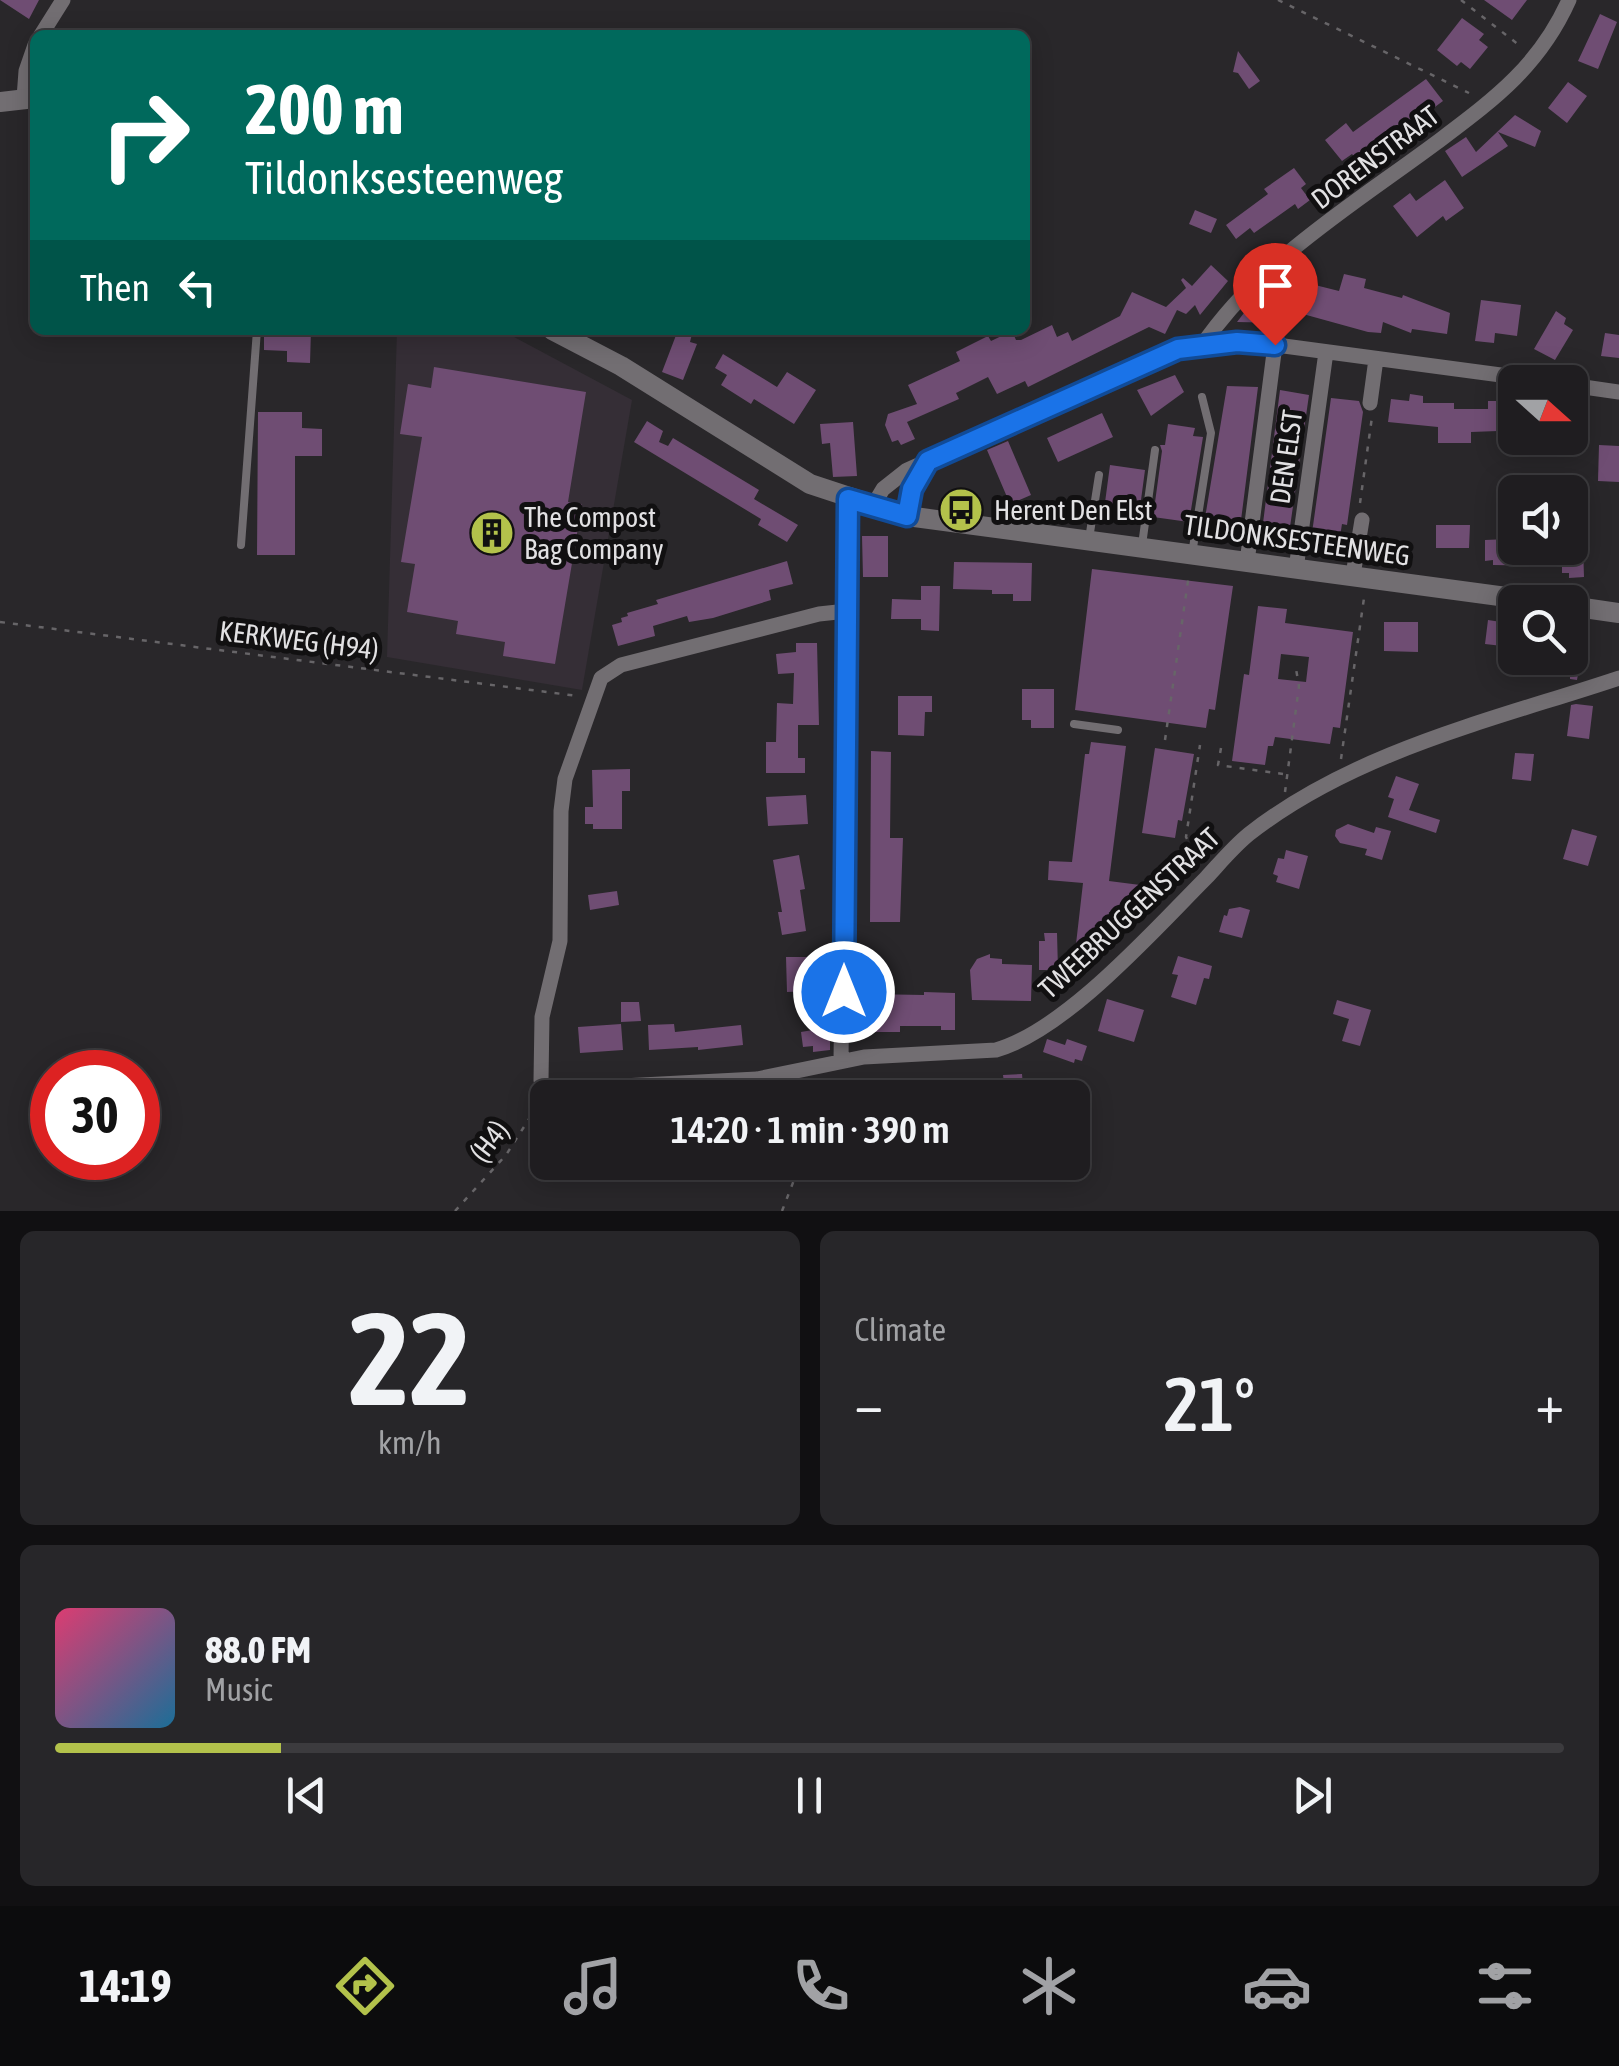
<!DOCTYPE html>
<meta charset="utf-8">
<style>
body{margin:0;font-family:"Asap Condensed",sans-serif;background:#272629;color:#f1f3f6;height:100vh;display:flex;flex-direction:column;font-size:38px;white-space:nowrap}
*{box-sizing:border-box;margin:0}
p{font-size:32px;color:#a1a2a5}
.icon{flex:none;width:55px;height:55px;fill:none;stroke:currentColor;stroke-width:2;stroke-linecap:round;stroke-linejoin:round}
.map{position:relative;height:1211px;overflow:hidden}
.panel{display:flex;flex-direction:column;gap:20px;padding:20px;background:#111012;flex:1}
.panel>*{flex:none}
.guide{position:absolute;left:30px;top:30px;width:1000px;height:305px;border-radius:15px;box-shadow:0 5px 25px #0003,0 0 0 2px #3c3b3e;background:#00695c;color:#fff;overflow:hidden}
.needle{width:65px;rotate:111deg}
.buttons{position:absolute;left:1498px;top:365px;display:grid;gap:20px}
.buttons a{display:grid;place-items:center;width:90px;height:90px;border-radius:15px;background:#1f1d20;box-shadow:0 5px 25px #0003,0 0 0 2px #3c3b3e;font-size:50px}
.speed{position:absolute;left:30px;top:1050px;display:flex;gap:20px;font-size:50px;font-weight:700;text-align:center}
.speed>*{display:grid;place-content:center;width:130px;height:130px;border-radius:50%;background:#1f1d20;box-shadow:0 5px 25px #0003,0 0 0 2px #3c3b3e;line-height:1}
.speed .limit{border:15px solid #d22;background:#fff;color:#111}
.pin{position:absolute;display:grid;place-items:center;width:85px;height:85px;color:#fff;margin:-102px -42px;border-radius:50% 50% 50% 0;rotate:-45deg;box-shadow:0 0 10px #0007}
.pin .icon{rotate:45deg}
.me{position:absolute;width:110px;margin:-55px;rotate:0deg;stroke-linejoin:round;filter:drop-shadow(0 0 8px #0008)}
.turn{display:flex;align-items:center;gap:35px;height:210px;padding:0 50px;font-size:45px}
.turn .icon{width:130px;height:130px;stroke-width:2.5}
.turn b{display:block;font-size:70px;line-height:85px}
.then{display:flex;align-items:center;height:95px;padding:0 50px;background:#0003;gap:20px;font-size:38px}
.big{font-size:75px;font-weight:600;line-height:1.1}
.panel .card{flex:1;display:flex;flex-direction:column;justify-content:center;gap:15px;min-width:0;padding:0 35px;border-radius:15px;background:#272629}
.panel .dial{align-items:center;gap:0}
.dial b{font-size:130px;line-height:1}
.song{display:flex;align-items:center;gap:30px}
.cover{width:120px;height:120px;border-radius:15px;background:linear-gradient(135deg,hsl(340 70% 55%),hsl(200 70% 35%))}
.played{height:10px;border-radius:5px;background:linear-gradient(90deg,#b3c24b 15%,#3c3b3e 15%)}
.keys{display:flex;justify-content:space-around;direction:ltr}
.heat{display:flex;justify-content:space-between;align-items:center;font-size:55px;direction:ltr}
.panel .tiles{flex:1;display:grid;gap:20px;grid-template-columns:1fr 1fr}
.card:last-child{grid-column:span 2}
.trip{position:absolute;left:530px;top:1080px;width:560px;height:100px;border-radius:15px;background:#1f1d20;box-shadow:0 5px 25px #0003,0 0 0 2px #3c3b3e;font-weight:600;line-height:100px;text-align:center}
.dock{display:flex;height:160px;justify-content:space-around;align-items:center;background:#0c0c0d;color:#a1a2a5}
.dock .icon{width:70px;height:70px}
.dock .active{color:#b3c24b}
.dock b{font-size:45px;color:#f1f3f6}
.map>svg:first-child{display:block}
.built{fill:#352e36}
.building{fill:#6f4d73;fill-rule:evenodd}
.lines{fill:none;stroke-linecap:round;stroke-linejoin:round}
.path{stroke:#676568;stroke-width:2.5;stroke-dasharray:5 8;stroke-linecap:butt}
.lane{stroke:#726e72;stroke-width:8}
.street{stroke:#726e72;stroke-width:15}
.secondary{stroke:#726e72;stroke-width:20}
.route-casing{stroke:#114b97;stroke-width:25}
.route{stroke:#1a73e8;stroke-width:18}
.labels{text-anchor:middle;stroke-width:10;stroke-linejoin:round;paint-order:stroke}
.street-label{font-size:28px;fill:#e2e1e3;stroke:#111011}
.poi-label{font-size:28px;fill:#e2e1e3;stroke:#111011;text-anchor:start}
</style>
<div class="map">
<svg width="1619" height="1211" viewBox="0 0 1619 1211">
<rect width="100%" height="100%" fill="#29272a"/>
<path class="built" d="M397,330H501L632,400L582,690L387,657Z"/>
<path class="building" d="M0,0H39L29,19Z
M1484,0H1527L1512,20Z
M1600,14L1617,22L1598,69L1578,61Z
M1462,18L1484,34L1479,40L1488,47L1470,69L1461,62L1457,66L1437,50Z
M1238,51L1260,81L1249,89L1238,73L1233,72Z
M1426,79L1443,101L1416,121L1414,117L1358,161L1352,154L1342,161L1325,140L1346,123L1353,132Z
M1568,82L1587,96L1567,123L1548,108Z
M1515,115L1541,131L1535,147L1498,132L1508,146L1462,177L1445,151L1466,137L1476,152Z
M1294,168L1306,184L1301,188L1310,200L1298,209L1295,204L1254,233L1250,228L1236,239L1226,225L1268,194L1264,189Z
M1445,180L1464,208L1446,221L1443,216L1417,237L1393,206L1410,193L1416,201Z
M1195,210L1217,219L1211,233L1189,224Z
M1297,264L1315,285L1339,291L1344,274L1366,279L1364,288L1402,298L1403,295L1450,313L1447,334L1412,329L1411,333L1383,322L1381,333L1368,332L1292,311V323L1237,322L1254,300L1266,299V290L1279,289V279Z
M1211,265L1228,281L1200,315L1195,305L1186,314L1177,310L1165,334L1149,327L1028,387L1025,381L997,394L988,377L956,393L959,399L907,422L915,439L901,445L898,440L892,442L885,425L888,414L917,404L908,385L960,361L956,352L988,336L991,341L1012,331L1016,340H1021L1052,325L1057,337L1068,332L1072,341L1120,316L1132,292L1166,307L1186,288L1181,280L1183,278L1192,286Z
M1481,300L1521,305L1517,336L1495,333L1494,343L1475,341Z
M1556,311L1566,318L1564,324L1573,330L1555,360L1534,349Z
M264,330H311L310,363L287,362V351L264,350Z
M678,330L692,334L690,342L697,344L683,380L662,372Z
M1605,333L1619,335V358L1601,356Z
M723,354L777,387L787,372L816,390L794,424L754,399L751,404L721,385L727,375L715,368Z
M434,367L586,392L568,502L582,504L555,664L503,656L505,642L456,634L458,621L407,612L415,564L401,562L422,437L400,434L408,384L431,388Z
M1175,375L1184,392L1151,416L1137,390Z
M1227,386L1258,387L1240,528L1204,524Z
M1513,388L1515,440L1498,441V431L1471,432V443H1438V427L1388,422L1391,399L1409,401L1410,394L1423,396V403H1454V409H1488V401H1506Z
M1280,390L1309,395L1289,534L1262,531Z
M1331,398L1359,401L1363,412L1347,525L1342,524L1339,543L1311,540Z
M258,412H302V428L322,429V456H295V555H257Z
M1102,413L1113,437L1058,462L1047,438Z
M647,421L663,431L659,442L668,446L673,438L759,490L754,499L798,525L787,542L758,525L761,519L634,442Z
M853,422L857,476L833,477L830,443L822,444L820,424Z
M1168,424L1195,428L1193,436L1203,437L1189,522L1153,517L1162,451L1160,445H1165Z
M1008,441L1031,495L1010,504L987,450Z
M1599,445L1619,446V482L1598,481Z
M1110,465L1145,470L1139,515L1104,510Z
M1436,525H1470L1469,548H1436Z
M862,536H888V577H863Z
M1508,539V548L1583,545L1584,577L1569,578V573H1562V566L1493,565V560L1485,561V540Z
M787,561L793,584L769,590L771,600L713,618L689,622L687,616L653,626L655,636L618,646L612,625L622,622L621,618L628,616L627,613L658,604L656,600Z
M954,562L1032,563L1031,601H1013V594H992V590L953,589Z
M1092,569L1233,586L1215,710L1209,709L1206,728L1075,710Z
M921,586H940L939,631L921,630V619H891L892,599L921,600Z
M1258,606L1287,609L1285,623L1353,632L1340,728L1333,727L1330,744L1275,737L1273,746H1268L1265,765L1232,761L1244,674L1249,675ZM1281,654L1309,657L1306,682L1278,679Z
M1488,620L1514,624L1511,647L1485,644Z
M1384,622H1418V652L1384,651Z
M1570,637L1584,639L1577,680L1570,679Z
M796,643H817L819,725H798V758H805V773H766V742H776L777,703L793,704L794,673L778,674L776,654L796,652Z
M1022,689H1054V728H1031V720H1022Z
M898,696H932V712H925L924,736L898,735Z
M1576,704L1593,706L1589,739L1567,736L1571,705Z
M1091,742L1126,746L1109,881L1148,886L1144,916L1109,912L1105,948L1076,944L1083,883L1048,880L1049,861L1072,862L1085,754H1089Z
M1155,748L1194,754L1182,821L1178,820L1175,838L1142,833Z
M871,751L891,752L890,838H903L900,922H870Z
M1515,753L1534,754L1531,781L1512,779Z
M630,769V791H622V829H593V824H585V807H593L592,770Z
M1396,776L1419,784L1409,810L1440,820L1436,833L1388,817L1394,799L1388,797Z
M806,795L808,824L768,826L766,797Z
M1348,824L1374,833L1376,827L1391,831L1382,860L1365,855L1367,849L1340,843L1335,836L1336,830Z
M1572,829L1597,836L1588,866L1563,859Z
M1286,850L1308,856L1299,889L1276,882L1278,876L1273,874L1278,858L1284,859Z
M799,855L805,889L800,890L806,931L782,935L778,912H782L773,860Z
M617,891L619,905L590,910L588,895Z
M1240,907L1250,910L1242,938L1219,932L1224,915L1227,916L1229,909Z
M1044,933H1057L1058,970H1039V941H1045Z
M990,954V958L1002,959V964L1032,965L1031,1001L972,1000L970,970L977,959Z
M1178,956L1212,966L1209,979L1204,978L1196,1005L1171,997L1178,975L1172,974Z
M786,957H808L809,991L787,992Z
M924,992L955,993V1030H941V1026H900V1032H867L868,994L924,995Z
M1107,999L1144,1010L1134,1042L1098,1031Z
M1337,1000L1371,1010L1360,1046L1342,1041L1349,1019L1333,1014Z
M621,1002H639L641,1021L621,1022Z
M621,1024L623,1050L580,1053L578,1027Z
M674,1024L675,1032L741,1025L743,1045L698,1050V1047L649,1050L648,1025Z
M830,1027V1050L813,1052V1046L803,1047L801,1032Z
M1047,1039L1065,1045L1067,1039L1087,1046L1082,1061L1075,1059L1074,1063L1043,1052Z
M1022,1074L1024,1098H954L953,1089L1004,1083L1003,1075Z"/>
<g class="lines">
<path class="path" d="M1278,0L1469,93
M1461,0L1519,45
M1360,503L1372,417
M0,622L578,696
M1165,740L1189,574
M1221,748L1218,765L1283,774
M1341,759L1364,598
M1285,792L1299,686L1296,669
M1199,862L1186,837L1200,745
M826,1098L833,1080
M455,1211L506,1155L538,1105
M782,1211L801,1162"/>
<path class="lane" d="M1089,539L1099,475
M241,545L257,330
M1142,545L1155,450
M1192,554L1211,433L1202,397
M1074,724L1118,730"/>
<path class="street" d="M41,35L63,0
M24,98L26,71L35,45
M1201,347C1259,261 1354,204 1436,143C1493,100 1539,67 1569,0
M1570,385L1619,392
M1370,403L1376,359
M874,504L883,489L907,470L1178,349L1237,342L1284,346L1553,382
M907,516L912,489L928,461
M1247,562L1275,345
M1296,569L1326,352
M1353,575L1362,520
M847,611L819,614L621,665L601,678L565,779L561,811L560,941L542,1017L541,1080L545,1090L757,1079L864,1057L996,1050C1066,1030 1154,930 1206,878C1220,863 1233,847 1249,834C1355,751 1493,720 1619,678
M841,1060L848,499"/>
<path class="secondary" d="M0,102L35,98
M552,330L621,366L810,484L907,516L1543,602
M1570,606L1619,613"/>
</g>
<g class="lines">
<defs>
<path id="route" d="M844,992L848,499L907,516L912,489L928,461L1178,349L1237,342L1275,345"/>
</defs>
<use href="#route" class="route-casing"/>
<use href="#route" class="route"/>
</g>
<defs>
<symbol id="bus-disc" viewBox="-11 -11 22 22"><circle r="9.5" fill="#b3c24b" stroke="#111011"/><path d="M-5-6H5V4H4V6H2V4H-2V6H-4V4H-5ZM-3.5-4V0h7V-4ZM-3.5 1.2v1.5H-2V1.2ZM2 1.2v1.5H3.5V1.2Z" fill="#111"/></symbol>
<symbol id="building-disc" viewBox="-11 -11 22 22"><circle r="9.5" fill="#b3c24b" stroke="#111011"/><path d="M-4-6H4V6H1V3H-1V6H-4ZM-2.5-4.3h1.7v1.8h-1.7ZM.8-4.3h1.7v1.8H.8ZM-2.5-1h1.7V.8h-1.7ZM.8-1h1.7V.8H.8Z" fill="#111"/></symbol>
</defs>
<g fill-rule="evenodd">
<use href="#bus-disc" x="936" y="485" width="50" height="50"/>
<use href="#building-disc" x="467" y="508" width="50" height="50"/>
</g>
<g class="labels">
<g class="street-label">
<text transform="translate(1375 157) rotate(-37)" y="10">DORENSTRAAT</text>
<text transform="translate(1286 457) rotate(-82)" y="10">DEN ELST</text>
<text transform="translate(1297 540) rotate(8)" y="10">TILDONKSESTEENWEG</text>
<text transform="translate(299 640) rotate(7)" y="10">KERKWEG (H94)</text>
<text transform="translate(1129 913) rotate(-43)" y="10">TWEEBRUGGENSTRAAT</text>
<text transform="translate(489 1141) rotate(-52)" y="10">(H4)</text>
</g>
<g class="poi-label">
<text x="994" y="520">Herent Den Elst</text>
<text x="524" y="527">The Compost<tspan x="524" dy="32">Bag Company</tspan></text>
</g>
</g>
</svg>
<div class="buttons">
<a><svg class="needle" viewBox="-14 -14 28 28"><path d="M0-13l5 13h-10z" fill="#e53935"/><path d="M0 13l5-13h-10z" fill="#a1a2a5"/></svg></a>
<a><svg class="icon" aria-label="sound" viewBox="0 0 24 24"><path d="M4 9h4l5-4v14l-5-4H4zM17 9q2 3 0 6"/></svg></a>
<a><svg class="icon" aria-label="search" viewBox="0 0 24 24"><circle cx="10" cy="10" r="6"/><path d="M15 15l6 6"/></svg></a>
</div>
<div class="speed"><div class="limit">30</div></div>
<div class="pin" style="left:1275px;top:345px;background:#d93025"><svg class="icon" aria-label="arrive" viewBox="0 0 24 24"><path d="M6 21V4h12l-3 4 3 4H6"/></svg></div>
<svg class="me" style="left:844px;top:992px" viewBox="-20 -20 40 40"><circle r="17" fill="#1a73e8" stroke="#fff" stroke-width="3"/><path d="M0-11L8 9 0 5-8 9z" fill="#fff"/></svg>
<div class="trip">14:20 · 1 min · 390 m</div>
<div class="guide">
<div class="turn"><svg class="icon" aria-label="right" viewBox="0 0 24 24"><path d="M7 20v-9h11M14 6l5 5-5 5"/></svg><div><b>200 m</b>Tildonksesteenweg</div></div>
<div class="then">Then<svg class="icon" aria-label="left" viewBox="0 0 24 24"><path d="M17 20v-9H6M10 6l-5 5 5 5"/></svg></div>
</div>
</div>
<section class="panel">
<div class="tiles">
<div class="card dial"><b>22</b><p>km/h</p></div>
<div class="card"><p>Climate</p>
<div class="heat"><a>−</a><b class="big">21°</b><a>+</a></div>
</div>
<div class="card">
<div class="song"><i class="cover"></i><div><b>88.0 FM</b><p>Music</p></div></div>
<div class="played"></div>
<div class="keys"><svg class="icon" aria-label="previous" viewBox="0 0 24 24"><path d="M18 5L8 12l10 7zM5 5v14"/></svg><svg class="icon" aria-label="pause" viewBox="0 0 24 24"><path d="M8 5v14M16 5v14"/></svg><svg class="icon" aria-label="next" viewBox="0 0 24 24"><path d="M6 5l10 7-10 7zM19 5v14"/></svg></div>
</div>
</div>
</section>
<nav class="dock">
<b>14:19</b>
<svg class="icon active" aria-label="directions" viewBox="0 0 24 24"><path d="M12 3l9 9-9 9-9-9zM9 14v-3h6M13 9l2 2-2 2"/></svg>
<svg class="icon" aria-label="music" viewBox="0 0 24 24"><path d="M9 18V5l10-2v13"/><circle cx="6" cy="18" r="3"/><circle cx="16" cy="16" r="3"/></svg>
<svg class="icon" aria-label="phone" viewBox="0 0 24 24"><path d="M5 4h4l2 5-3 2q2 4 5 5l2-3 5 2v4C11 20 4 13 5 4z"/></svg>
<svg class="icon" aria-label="climate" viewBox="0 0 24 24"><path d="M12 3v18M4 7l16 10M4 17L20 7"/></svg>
<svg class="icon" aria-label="car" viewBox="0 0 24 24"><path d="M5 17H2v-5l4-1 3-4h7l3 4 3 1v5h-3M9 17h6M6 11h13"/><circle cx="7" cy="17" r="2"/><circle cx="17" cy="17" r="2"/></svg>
<svg class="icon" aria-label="filters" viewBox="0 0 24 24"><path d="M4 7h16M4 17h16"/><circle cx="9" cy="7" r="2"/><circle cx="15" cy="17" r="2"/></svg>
</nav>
